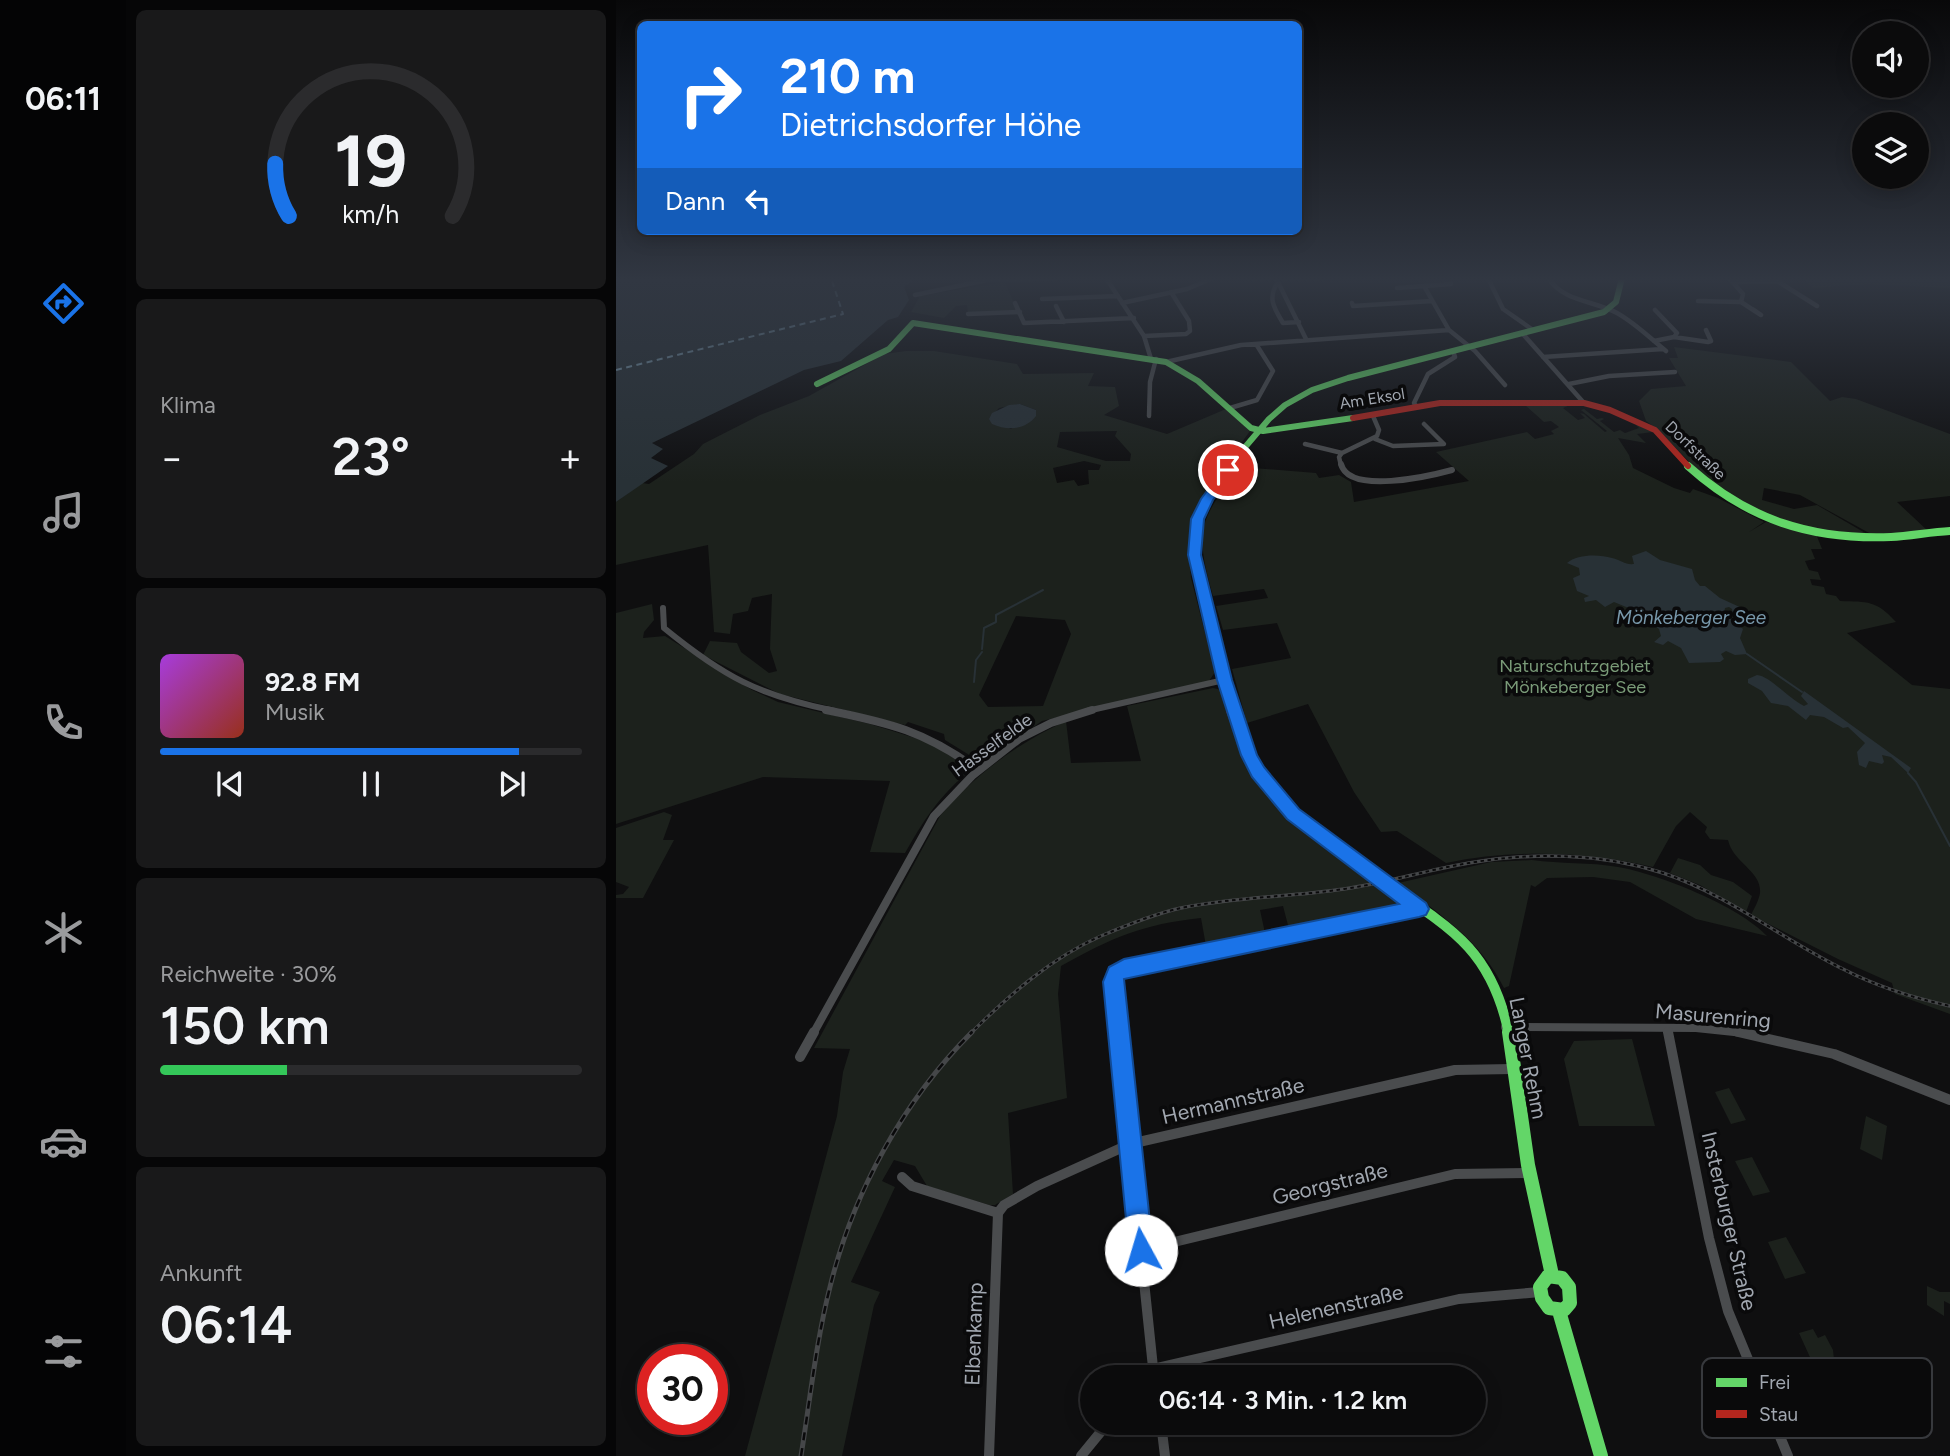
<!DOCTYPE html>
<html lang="de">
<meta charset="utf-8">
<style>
body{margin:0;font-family:Figtree,sans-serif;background:#19191a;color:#f1f3f6;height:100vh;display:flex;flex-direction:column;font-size:26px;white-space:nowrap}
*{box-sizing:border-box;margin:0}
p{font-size:23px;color:#9a9b9d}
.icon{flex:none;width:38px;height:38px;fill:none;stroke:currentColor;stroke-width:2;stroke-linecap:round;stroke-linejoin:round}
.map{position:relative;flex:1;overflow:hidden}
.side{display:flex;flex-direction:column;gap:10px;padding:10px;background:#060607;width:490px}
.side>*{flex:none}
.banner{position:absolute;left:21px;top:21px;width:665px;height:214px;border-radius:10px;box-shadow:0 4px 18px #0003,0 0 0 2px #2b2b2d;background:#1a73e8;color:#fff;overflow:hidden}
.controls{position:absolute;left:1236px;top:21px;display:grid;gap:14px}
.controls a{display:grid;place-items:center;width:77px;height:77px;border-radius:50%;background:#0b0b0c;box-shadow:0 4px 18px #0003,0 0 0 2px #2b2b2d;font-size:35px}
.speed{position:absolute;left:21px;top:1344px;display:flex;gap:14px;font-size:35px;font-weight:700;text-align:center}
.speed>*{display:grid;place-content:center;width:91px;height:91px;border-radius:50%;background:#0b0b0c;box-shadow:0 4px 18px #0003,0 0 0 2px #2b2b2d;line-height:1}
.speed .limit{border:10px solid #d22;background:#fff;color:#111}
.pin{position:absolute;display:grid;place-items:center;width:60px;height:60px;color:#fff;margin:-30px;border:4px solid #fff;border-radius:50%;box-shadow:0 2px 7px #0007}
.me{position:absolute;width:77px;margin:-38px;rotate:354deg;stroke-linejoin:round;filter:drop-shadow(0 0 5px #0008)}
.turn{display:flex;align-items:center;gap:24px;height:147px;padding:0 28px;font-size:32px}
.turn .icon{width:91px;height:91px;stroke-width:2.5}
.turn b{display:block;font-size:49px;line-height:60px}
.then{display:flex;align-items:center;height:66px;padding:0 28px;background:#0003;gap:14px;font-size:26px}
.big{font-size:52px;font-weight:600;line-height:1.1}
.side .tile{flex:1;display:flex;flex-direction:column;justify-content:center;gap:10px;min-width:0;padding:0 24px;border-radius:10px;background:#19191a}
.side .dial{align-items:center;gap:0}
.dial svg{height:182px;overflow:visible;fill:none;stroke:#2b2b2d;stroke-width:7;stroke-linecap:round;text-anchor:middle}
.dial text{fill:#f1f3f6;stroke:none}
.song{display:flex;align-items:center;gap:21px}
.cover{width:84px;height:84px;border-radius:10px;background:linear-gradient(135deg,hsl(280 70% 55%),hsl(10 70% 35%))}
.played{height:7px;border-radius:4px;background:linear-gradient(90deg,#1a73e8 85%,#2b2b2d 85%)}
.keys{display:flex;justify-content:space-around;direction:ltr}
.heat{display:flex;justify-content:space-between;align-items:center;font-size:38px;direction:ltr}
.charge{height:10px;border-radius:5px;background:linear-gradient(90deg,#34c759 30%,#2b2b2d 0)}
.trip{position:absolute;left:464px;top:1365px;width:406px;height:70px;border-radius:35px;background:#0b0b0c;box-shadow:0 4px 18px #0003,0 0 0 2px #2b2b2d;font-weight:600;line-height:70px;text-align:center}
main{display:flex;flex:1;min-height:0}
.dock{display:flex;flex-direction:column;width:126px;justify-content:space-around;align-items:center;background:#040405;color:#9a9b9d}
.dock .icon{width:49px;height:49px}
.dock .active{color:#1a73e8}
.dock b{font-size:32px;color:#f1f3f6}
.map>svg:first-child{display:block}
.green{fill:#1c211c;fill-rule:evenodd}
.water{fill:#283136}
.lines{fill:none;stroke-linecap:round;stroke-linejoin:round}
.stream{stroke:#283136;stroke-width:2}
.ferry{stroke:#7898ab;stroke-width:2;stroke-dasharray:6 4.5;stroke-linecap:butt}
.street-far3{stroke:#4a4c4e;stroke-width:4.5}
.street-far2{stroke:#4a4c4e;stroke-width:6}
.street-far1{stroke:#4a4c4e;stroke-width:8}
.street{stroke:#4a4c4e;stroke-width:10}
.fast-far3{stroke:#63d668;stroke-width:6}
.fast-far2{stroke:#63d668;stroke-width:8}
.fast-far1{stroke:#63d668;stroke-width:10}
.fast{stroke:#63d668;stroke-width:14}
.jam-far2{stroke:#b3261e;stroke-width:6}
.jam-far1{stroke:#b3261e;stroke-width:8}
.jam{stroke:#b3261e;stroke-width:10}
.rail-far1-casing{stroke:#454749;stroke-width:3.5}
.rail-casing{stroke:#454749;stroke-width:5}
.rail-far1{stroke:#0a0a0b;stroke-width:2;stroke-dasharray:3.5;stroke-linecap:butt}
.rail{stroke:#0a0a0b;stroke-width:2.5;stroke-dasharray:8;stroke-linecap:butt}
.fast-bridge{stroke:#63d668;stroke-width:10}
.route{fill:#1a73e8;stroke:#114b97;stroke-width:2}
.labels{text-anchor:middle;stroke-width:7;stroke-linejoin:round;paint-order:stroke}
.far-street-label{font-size:16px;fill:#a1a7b0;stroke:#0a0a0b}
.park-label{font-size:18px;fill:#7a9b78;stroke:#0a0a0b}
.street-label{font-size:18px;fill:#a1a7b0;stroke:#0a0a0b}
.water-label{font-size:19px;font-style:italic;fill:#7898ab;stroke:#0a0a0b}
.near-street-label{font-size:21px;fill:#a1a7b0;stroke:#0a0a0b}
.key{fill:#0a0a0b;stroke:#37393d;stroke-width:2}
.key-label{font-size:19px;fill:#a1a7b0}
</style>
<main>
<nav class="dock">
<b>06:11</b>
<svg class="icon active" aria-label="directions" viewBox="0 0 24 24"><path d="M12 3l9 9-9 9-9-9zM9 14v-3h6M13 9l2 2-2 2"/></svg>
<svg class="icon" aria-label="music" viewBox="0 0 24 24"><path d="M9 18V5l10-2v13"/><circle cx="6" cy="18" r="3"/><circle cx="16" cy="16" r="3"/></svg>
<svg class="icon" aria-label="phone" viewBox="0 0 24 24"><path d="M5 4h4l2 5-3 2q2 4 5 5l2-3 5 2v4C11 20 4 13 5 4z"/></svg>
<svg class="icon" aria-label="climate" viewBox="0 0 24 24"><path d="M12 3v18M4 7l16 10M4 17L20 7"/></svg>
<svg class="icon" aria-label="car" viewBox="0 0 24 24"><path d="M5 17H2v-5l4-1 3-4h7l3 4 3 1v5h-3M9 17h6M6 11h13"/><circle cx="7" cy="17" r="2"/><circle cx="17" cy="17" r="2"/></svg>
<svg class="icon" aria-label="filters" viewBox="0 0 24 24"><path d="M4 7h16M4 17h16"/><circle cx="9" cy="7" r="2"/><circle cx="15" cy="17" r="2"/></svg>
</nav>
<section class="side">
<div class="tile dial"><svg viewBox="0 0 100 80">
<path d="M14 69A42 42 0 1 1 86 69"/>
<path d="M14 69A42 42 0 0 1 8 46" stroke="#1a73e8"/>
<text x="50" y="56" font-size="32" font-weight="700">19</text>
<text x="50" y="72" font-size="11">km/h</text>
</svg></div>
<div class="tile"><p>Klima</p>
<div class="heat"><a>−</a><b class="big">23°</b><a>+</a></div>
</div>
<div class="tile">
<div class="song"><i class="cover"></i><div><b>92.8 FM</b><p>Musik</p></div></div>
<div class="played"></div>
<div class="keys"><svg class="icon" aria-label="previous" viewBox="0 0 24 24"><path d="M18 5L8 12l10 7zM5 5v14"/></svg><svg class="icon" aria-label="pause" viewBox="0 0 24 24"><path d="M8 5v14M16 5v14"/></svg><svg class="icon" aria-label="next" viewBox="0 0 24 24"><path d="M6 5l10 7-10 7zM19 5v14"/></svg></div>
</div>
<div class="tile"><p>Reichweite · 30%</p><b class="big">150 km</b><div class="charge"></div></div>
<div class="tile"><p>Ankunft</p><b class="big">06:14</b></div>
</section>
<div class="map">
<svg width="1334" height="1456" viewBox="0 0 1334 1456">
<rect width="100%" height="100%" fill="#0f0f10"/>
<path class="green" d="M1187,278H1333L1334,288L1251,284L1196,288Z
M389,282L401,311L352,313L351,305L340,306L328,318L295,312L304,296Z
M1058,347L1175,362L1214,401L1226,397L1240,399L1334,434V496L1281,502L1312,531L1255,534L1184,495L1148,488L1146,500L1178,509L1201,505L1251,534L1202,530L1151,518L1094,483L1041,429L1030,421L1023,401L1035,389L1070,386L1053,358H1062Z
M290,351H318L401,364L407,374L478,373L472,386L499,387L503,406L488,415L551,434L610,409L634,431L584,500L575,518L573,558L575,578L599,672L593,681L426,721L371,759L363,761L329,740L328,734L292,722L289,725L164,694L87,655L94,641L121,643L125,652L153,673L161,671L154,649L156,594L136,598L132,611L117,614L114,634L98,632L92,545L0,565V502L26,483L33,484L78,454L87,444L144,415L193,396L268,354ZM404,404L420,410L395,429L373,419L383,408ZM501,431L499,436L515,454L514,461H490L441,447L444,432ZM468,461L485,465L483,470H472L473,484L462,486L458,480L441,483L437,468ZM400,616L449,620L455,634L427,706L372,707L363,695Z
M941,403L954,405L947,408L962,420L969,418L964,413L968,414L989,432L991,431L965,410L968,409L981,419L986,418L988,419L984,421L998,432L1004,430L1009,433L1023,428L1020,425L1024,423L1037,432L1021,434L1030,443L1002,438L1013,455L1017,468L1058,488L1074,493L1077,489L1102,498L1148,522L1133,532L1150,522L1200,534L1206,549H1195L1199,559L1189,561L1193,570L1202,572L1205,580L1194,579L1196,585L1208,587L1210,594L1220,596L1224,601C1252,602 1260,600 1280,622L1231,633L1296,685L1334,689V1014L1279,994L1276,983L1222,959L1135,915C1138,909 1143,900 1144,893C1146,871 1117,863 1112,840L1094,839L1089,832L1091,827L1074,812L1060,826L1037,867C970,851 898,849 830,863L781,831L765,832L738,792L692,704L631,723L616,669L675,658L661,623L607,630L600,606L652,598L648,589L597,596C578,529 583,521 624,467L700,473L703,478L723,475L735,482L738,502L853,481L820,452L911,432L919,439L938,434L935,431L943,427L935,421L928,422L909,405Z
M36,604L38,620L28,632L27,638L49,636L136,690L162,702L254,724L312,742L350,766V774C323,796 306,823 289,853L254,852L274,781L147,777L0,824V613Z
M597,688L606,690L625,753L637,777L684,825L773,895L789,905L673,929L667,906L644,910L649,933L590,946L585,918C527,924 495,938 445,966L442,994L451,1098L392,1113L397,1194L379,1205H373L311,1186L299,1166L278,1160L266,1181L279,1187L235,1282L264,1292L258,1305L226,1456H129L221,1116L227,1072L234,1049L198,1048L324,816C358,775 402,743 450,721L455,763L525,761L511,706Z
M48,812L56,815L47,840H58L27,898H0V895L7,894L13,887L0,882V828Z
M1062,858L1084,865L1095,875L1117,882L1136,896L1130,912L1084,885L1054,873Z
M916,860C944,864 974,862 1002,867C1043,874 1123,906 1151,936L1080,919L1014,882L977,877L931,878L919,887L915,885L893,986L888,988C865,941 824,914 782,883L875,862Z
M1016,1039L1039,1126H963L948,1059L958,1041Z
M1113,1088L1130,1120L1115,1124L1099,1092Z
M1250,1116L1271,1126L1266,1160L1244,1149Z
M1136,1157L1154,1192L1137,1196L1119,1161Z
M1170,1237L1190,1273L1169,1279L1152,1242Z
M1311,1286L1324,1292H1334V1304L1328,1301V1316L1311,1305Z
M1197,1329L1202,1338L1209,1335L1217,1350L1219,1369L1203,1377L1183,1333Z"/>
<path class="water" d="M0,278H296V281L288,287L293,300L282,317L272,320L225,361L188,370L36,443L47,449L35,458L52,466L0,502Z
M404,404L420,410V416C409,430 392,431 376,424L373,419L376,413L393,405Z
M1030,551L1044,560L1076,569L1079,580L1084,586H1089L1104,598L1128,609L1127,616L1117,615L1116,609L1113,607L1109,608L1108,613L1127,629L1124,638L1131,654L1119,655L1110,651L1105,654L1108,659L1104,662L1073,663L1065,648L1052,641L1047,645L1038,642L1045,636L1043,629C1027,616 1017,626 1003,615L1015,611V609L998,602L989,607L980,600L969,602L968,598L973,596L961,591L957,578L964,575L963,568L951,563C961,554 983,554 996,558C1005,560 1009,565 1018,564L1016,556Z
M1141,675C1154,676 1173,699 1188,706L1192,704L1185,696L1188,691L1295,768L1292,773L1275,757L1266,755L1268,762L1266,764L1253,761L1250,768L1243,765L1241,752L1249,743L1232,727L1227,728L1208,717L1194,715L1190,720L1172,706L1155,703L1146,691L1132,683V679Z"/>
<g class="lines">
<path class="stream" d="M366,649L368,628L380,622V615L427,590
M1131,654L1186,692
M358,682L360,660L366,652
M1292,773L1300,782L1334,846"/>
<path class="ferry" d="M0,370L227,314L215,278"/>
<path class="street-far3" d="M490,278L528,336L535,359
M632,278H706
M872,278L887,309L917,330
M932,278C948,302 977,300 1001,313C1019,323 1034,338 1050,351
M661,280L690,339
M1161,281L1201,306
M662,282C651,298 658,308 667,323L683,322
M1117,282L1161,281
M808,286L833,330L859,351L889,385
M781,288L835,284
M299,295L371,280L443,278
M426,299L502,296
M1091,301H1082L1125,302L1127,294L1113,278
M1125,302L1145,315L1138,310
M399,303L408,323L518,318
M506,303L571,289L597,278
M736,303L737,306L816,301
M440,306L448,322
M352,314L404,312
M906,333L968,403
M528,336L570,334L574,331L573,321L555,292
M1058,337L1092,342L1095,341L1090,330
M1038,341L1058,337L1061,333L1039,310
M927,357L1047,349
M550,362L625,345L833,330
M953,384L993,376L1059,372
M800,406L798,403L812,374L839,357L837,351
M614,408L641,400L657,371L640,344
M533,416L534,382L540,359
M759,439L777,446L828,444L808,424
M689,444L726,453
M725,466L723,457L726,453L761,436L763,430L757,416"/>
<path class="street-far2" d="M725,464C733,495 814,476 836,470
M47,608L48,628C108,677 142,695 219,711
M471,711L608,680"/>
<path class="street-far1" d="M210,710C274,723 309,731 362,770
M889,1027L1080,1028L1137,1034
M1051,1028L1052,1034
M197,1034L318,816L357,775L403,739L435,723L476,710
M502,1034C500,1014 489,980 508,968L803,909"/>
<path class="street" d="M502,1032L538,1377
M1052,1032L1093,1238L1112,1311L1172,1456
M1122,1032L1218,1054L1334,1100
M184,1057L198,1032
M286,1177L296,1186L382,1213
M382,1213L388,1205L421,1186L514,1144L839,1070L896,1069
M525,1250L839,1174L913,1173
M530,1377L536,1369L843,1299L924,1292
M545,1423L549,1456
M373,1456L382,1213
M465,1456L492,1423"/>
<path class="fast-far3" d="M201,384L273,349L297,323L550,362L582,381L635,428L647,431L737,418
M613,466L653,419L669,405L696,390L732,378L988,312L1000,302L1006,278"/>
<path class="fast-far2" d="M1072,466C1132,520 1195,540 1275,537C1295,536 1314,532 1334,531
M587,596C574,536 577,514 614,464"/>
<path class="fast-far1" d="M770,885C836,928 876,951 893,1034"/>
<path class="fast" d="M893,1032L912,1165L936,1275
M932,1276L946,1278L953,1287L954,1303L948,1310L933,1308L926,1298L924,1287Z
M943,1311L985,1456"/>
<path class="jam-far2" d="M737,418L824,403H968L994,410L1039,430L1072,466"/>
<path class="jam-far1" d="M587,596L616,711"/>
<path class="jam" d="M615,710C646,798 686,826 760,878"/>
<defs>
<path id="rail-far1" d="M354,1034C392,996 435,958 485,936C511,925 538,914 565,908C619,897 674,897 728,889C770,883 811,870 853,863C916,852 985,853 1047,873C1113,895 1167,940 1229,970C1262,987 1298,998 1334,1006"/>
<path id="rail" d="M185,1456C194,1400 200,1342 214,1287C237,1193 287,1101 356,1032"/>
</defs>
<use href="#rail-far1" class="rail-far1-casing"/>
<use href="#rail" class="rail-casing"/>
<use href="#rail-far1" class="rail-far1"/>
<use href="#rail" class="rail"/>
<path class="fast-bridge" d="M760,878L770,885"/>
</g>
<linearGradient id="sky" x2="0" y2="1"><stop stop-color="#080809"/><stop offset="0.58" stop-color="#313742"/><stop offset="1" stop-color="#313742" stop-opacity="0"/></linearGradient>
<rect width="1334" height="482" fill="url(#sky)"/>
<path class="route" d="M612,466L618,470L597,500L588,519L585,555L616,680L641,755L648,767L683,809L810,903L813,909L810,915L803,917L508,979L537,1250L533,1259L525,1262L517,1259L513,1250L487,982L493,967L508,959L783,904L671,819L636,777L625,755L601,680L572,555L575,519L585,499L608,468Z"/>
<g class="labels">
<g class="far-street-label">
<text transform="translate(756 398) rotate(-9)" y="6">Am Eksol</text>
<text transform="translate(1080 450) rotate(44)" y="6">Dorfstraße</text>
</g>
<g class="park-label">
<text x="959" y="672">Naturschutzgebiet<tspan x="959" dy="21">Mönkeberger See</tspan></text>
</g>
<g class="street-label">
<text transform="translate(376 745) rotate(-36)" y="6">Hasselfelde</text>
</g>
<g class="water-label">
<text x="1075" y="624">Mönkeberger See</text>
</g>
<g class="near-street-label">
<text transform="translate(1097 1016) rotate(5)" y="7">Masurenring</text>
<text transform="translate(912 1058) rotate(79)" y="7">Langer Rehm</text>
<text transform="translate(617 1101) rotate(-13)" y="7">Hermannstraße</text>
<text transform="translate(714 1184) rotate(-14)" y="7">Georgstraße</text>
<text transform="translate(1113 1221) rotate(77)" y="7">Insterburger Straße</text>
<text transform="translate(720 1307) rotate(-13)" y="7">Helenenstraße</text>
<text transform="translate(358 1334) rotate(-88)" y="7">Elbenkamp</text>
</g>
</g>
<rect x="1086" y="1358" width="230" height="80" rx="10" class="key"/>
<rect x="1100" y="1378" width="31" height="9" fill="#63d668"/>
<rect x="1100" y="1410" width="31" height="8" fill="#b3261e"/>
<g class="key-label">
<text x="1143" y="1389">Frei</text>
<text x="1143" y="1421">Stau</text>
</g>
</svg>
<div class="controls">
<a><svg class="icon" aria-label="sound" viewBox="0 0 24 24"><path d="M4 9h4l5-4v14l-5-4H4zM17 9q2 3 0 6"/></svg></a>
<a><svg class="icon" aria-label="layers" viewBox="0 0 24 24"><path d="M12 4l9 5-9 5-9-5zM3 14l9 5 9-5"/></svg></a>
</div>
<div class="speed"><div class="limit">30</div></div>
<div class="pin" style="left:612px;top:470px;background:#d93025"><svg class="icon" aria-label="arrive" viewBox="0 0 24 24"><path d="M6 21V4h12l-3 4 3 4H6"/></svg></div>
<svg class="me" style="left:525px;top:1250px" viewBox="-20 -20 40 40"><circle r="19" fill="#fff"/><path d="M0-13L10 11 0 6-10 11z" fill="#1a73e8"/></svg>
<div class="trip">06:14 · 3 Min. · 1.2 km</div>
<div class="banner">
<div class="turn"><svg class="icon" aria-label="right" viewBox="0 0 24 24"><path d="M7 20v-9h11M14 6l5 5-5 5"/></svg><div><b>210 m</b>Dietrichsdorfer Höhe</div></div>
<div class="then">Dann<svg class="icon" aria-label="left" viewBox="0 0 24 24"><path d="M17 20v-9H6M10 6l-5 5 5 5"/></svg></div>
</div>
</div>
</main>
